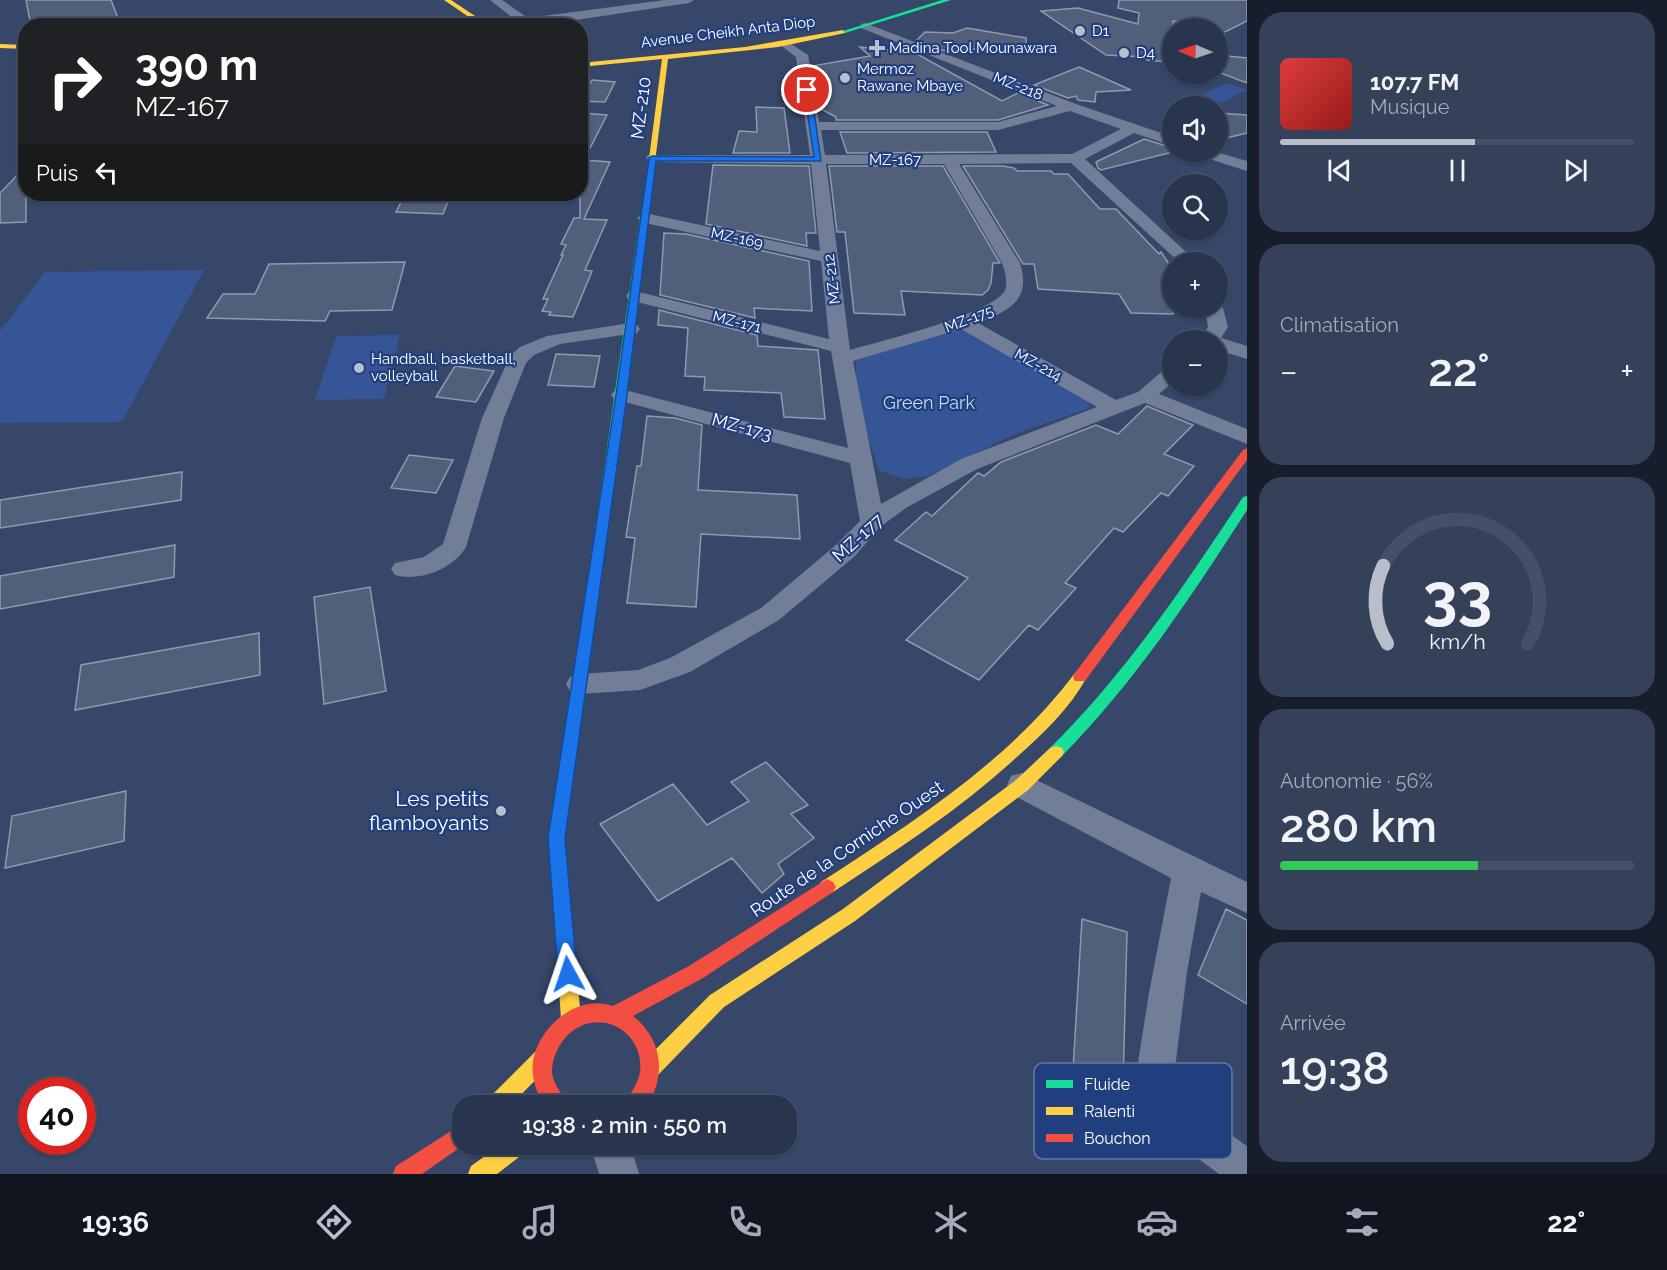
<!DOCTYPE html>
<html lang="fr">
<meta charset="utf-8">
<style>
body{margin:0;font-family:Raleway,sans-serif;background:#354059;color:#f1f3f6;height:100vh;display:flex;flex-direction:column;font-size:22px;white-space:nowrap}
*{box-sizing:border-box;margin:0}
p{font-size:20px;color:#a5abb7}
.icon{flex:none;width:33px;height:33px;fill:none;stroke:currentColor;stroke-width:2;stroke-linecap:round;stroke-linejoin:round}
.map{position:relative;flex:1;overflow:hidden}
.side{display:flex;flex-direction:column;gap:12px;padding:12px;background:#171d2b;width:420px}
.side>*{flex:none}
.top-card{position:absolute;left:18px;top:18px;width:570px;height:183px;border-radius:24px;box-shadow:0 2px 4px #0004,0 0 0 2px #455066;background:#202124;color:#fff;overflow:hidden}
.needle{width:39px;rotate:272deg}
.fabs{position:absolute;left:1162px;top:18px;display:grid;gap:12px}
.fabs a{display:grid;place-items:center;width:66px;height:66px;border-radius:50%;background:#29354f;box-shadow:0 2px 4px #0004,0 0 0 2px #455066;font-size:30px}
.speed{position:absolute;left:18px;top:1077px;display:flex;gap:12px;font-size:30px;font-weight:700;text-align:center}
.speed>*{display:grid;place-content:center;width:78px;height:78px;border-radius:50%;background:#29354f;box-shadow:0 2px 4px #0004,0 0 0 2px #455066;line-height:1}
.speed .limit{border:9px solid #d22;background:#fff;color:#111}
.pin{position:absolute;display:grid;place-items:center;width:51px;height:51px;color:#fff;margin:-26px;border:3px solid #fff;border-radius:50%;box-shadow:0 2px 6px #0007}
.me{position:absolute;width:66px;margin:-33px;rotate:355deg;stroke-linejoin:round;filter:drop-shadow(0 0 4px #0008)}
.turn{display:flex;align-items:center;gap:21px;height:126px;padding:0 18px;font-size:27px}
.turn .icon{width:78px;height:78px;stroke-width:2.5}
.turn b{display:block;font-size:42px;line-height:51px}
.then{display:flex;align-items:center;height:57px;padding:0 18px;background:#0003;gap:12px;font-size:22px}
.big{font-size:45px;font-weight:600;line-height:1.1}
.side .card{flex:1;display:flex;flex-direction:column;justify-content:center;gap:9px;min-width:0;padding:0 21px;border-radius:24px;background:#354059}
.side .dial{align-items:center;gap:0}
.dial svg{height:156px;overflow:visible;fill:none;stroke:#455066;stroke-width:7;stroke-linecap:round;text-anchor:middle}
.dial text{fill:#f1f3f6;stroke:none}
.song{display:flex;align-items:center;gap:18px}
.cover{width:72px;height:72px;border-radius:9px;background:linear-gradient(135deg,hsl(0 70% 55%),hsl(0 70% 35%))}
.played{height:6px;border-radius:3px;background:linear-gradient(90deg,#b9bfca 55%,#455066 55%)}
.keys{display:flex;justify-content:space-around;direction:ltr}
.heat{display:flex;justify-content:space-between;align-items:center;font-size:33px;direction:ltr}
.charge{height:9px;border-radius:4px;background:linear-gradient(90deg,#34c759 56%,#455066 0)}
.trip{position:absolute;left:452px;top:1095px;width:345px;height:60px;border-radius:24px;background:#29354f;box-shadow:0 2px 4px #0004,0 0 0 2px #455066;font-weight:600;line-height:60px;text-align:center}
.dock{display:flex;height:96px;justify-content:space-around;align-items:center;background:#101520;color:#a5abb7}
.dock .icon{width:42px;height:42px}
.dock .on{color:#b9bfca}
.dock b{font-size:27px;color:#f1f3f6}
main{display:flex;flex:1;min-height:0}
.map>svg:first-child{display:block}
.green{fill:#355596}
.building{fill:#525f7b;stroke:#909aae;stroke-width:1.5}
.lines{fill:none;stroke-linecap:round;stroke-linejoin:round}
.street{fill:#727e98;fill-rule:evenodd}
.fast{fill:#16e098;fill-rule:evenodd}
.slow{fill:#ffcf43;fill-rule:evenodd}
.jam{fill:#f24e42;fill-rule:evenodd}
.route{fill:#1a73e8;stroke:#114b97;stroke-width:1.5}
.poi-dot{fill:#b9bfca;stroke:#213f7f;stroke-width:2}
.labels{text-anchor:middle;stroke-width:4.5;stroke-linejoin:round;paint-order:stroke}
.far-poi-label{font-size:15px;fill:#fff;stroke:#213f7f;text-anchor:start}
.far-street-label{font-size:15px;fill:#fff;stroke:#213f7f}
.street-label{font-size:18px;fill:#fff;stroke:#213f7f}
.park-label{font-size:18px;fill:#cad9f5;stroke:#213f7f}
.near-poi-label{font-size:21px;fill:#fff;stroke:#213f7f;text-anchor:end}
.key{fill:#213f7f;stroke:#6479a5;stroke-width:1.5}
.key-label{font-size:16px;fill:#fff}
</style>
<main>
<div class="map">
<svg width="1247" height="1174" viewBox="0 0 1247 1174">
<rect width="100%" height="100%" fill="#374769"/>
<path class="green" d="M1227,83L1247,90L1216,105L1193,99Z
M204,270L122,422L0,423V331L45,272Z
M952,330L967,331L1087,396L1090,408L1017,433L928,476L903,479L879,470C868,437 854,396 856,361Z
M400,335L384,399L315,400L336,336Z"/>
<path class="building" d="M26,0H111L121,26H31Z
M1119,0H1247V21L1223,33L1218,31V28H1205L1173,21V55L1171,54L1173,62L1158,61L1147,60L1146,57L1106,55L1041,11L1078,8L1138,24L1139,13L1118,8Z
M967,28L1026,38V46L944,51L917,40L925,32L953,33Z
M860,47L905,52L908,49L1002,101L1018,93L1048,105L998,120H836V117L819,108L812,66L870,56Z
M1218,55L1247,58V83L1218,72Z
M1079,67L1131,90L1096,92L1095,102L1078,100L1076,96L1068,98L1034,85Z
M592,80L615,82L605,102L581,101Z
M756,107L784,108L790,153H733L739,131L757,132Z
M580,113L607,115L584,160L610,162L584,219L607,220L585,270L592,271L573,317L549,315L551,312L542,311L548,299H543L563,255H561L566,245L561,244L574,218H580Z
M1218,113L1247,115V133L1218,140Z
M840,132H987L996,152L847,153Z
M1144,139L1173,148V152L1101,170L1098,168L1096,162Z
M713,165L809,166L816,233H806L807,246L706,224Z
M26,166V222L0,223V193Z
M829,166H943L1000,263H993L991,283L988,290L982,295L901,291L905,315L854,313L845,232H837Z
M963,166H1003L1014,168L1017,171H1051L1054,174H1068L1100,209H1116L1159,254L1161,252L1173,270V314L1131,313L1119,294L1038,289L1034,264H1023Z
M405,194H451L443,214L396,212Z
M664,233L686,234L809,261L812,311L754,308L755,318L660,295Z
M405,262L392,310L330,311L325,321L207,318L223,294H255L269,264Z
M659,310L757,335L758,346L818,350L825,419L784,417L781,393L704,390L705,377L685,376L688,328L658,325Z
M556,354L600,356L594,387L548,385Z
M455,366L494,371L476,402L436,397Z
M1147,406L1193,425L1164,454L1194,466L1168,496L1161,493L1123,532L1114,528L1065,583L1076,588L1038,630L1029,625L979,680L906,640L968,578L895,540L926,512L932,516L978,473L984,476L1001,462L1096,425L1118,434Z
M647,416L675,418L702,425L698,490L797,495L800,539L701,534L696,607L627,603L635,538L626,537L637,466H641Z
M409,455L453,460L436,493L391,488Z
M182,472L181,500L0,528V500Z
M175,545L174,577L0,609V576Z
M370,587L386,691L324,704L314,597Z
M259,633L260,675L75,710L81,665Z
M766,762L808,805L791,814L814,838L778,864L784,874L762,893L732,858L658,901L600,824L673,784L707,825L749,801L731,782Z
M126,791L124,841L5,868L12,816Z
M1226,909L1247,920V1004L1198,975Z
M1082,919L1127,932L1123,1086L1073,1070Z"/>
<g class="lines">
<path class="street" d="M490,0H502L528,18L665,0H694L689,3L536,26H523Z
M865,23L1076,104L1173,137V146L1134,133L1085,159L1197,262H1179L1071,163L959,164L1020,263C1032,301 1008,311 978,323L1116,400L1138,392L1166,368L1173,366V382L1159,394L1247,429V444L1145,403L977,469L906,508L880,527L855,556L779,620L690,672L640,690L580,694L570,691L566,684L570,677L580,674L638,670L670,658L761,608L837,544L860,521L850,463L614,399L611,395L614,391L621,389L848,448L831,351L629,300L626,296L629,292L635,291L829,339L821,261L645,223L637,218L645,213L820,251L811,164L653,162L646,158L648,155H810L796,57L779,44L785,40L808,55L819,122H998L1057,106L861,28V24ZM1070,111L1121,129L1072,154L825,155L821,130H998ZM826,164H944L1002,263C1005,271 1008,282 1005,290C996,313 877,342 850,350ZM961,329L1097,407L961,459L881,504L853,361Z
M580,53L588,58L586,61H580Z
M1195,152H1216L1247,161V171L1197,155Z
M1218,303L1223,308L1228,327L1221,338L1247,346V359L1218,350V340H1200L1208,327L1205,308H1218Z
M630,323L637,325L640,329L637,333L560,344L534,355L526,363L504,418L466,547C453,569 420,582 395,575L391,569L395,563L424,557L443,544L482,418L510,356L520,347L547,336Z
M1022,773L1247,882V913L1201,892L1187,972L1175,1069C1176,1101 1223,1129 1247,1146V1174H1219L1184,1148L1152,1114L1138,1083V1062L1149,993L1171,878L1011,794L1007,785L1011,776Z
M590,1144H630L639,1174H599Z"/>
<path class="fast" d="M942,0H951L845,33L840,32Z
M644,215L648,218L610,510L604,514L598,510L640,218Z
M1247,496V510C1191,597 1135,682 1062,756L1056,758L1050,756L1048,752L1050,748C1126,673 1184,586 1243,497Z"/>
<path class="slow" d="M444,0H451L490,26H482Z
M843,30L845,33L778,47L668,59L648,218L641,220L662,59L580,67V63L745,47Z
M0,44L26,45V49L0,48Z
M604,506L610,510L565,838L581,1019L578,1026L571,1028L564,1026L561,1019L549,838L598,510Z
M1080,672L1085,673L1087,677C1070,708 1044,733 1018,756C962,808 897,850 833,892L827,895L821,892L818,887L821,882C913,822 1008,762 1075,673Z
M1056,746L1062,748L1064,752L1062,756L1028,790L855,921L724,1007L658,1075L651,1078L644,1075L641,1068L644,1061L710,995L843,909L1016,780L1050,748Z
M544,1047L551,1050L554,1057L551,1064L510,1106H485L488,1099L537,1050Z
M502,1144H530L527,1151L497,1174H468L471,1166Z"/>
<path class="jam" d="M1247,448V460L1085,681H1075L1073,677L1075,673L1243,450Z
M827,879L833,882L836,887L833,892L703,978L633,1016C662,1039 667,1074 647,1106H624C629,1094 638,1085 640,1072C645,1029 595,1004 565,1038C557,1048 552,1059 552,1072C553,1085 563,1094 568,1106H545C539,1096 534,1086 533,1075C528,1035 574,992 613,1006L689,966Z
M462,1124V1144H465L422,1174H393L396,1166Z"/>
</g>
<path class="route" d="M807,88L811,90L821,161H656L627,395L565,838L577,974L574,980L568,982L561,980L558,974L548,838L616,395L649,158L652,156L814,157L804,90Z"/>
<g class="poi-dot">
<circle cx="1080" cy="31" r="6"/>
<path d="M874 39h6v6h6v6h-6v6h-6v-6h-6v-6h6z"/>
<circle cx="1124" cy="53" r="6"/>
<circle cx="845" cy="78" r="6"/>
<circle cx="359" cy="368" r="6"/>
<circle cx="501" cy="811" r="6"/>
</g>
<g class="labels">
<g class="far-poi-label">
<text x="1092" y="36">D1</text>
<text x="889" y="53">Madina Tool Mounawara</text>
<text x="1136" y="58">D4</text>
<text x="857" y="74">Mermoz<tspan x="857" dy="17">Rawane Mbaye</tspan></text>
<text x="371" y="364">Handball, basketball,<tspan x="371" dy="17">volleyball</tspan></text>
</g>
<g class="far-street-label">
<text transform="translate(728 32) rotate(-7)" y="5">Avenue Cheikh Anta Diop</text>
<text transform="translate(1018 86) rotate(22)" y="5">MZ-218</text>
<text x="895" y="165">MZ-167</text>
<text transform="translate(737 238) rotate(12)" y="5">MZ-169</text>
<text transform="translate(832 279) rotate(-97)" y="5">MZ-212</text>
<text transform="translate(969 319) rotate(-21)" y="5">MZ-175</text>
<text transform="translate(737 322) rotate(14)" y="5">MZ-171</text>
<text transform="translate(1038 365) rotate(29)" y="5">MZ-214</text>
</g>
<g class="street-label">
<text transform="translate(641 108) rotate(-83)" y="6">MZ-210</text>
<text transform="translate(742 427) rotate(15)" y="6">MZ-173</text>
<text transform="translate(858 538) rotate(-42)" y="6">MZ-177</text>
<text transform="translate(847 849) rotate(-34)" y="6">Route de la Corniche Ouest</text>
</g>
<g class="park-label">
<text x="929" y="409">Green Park</text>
</g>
<g class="near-poi-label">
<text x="489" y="806">Les petits<tspan x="489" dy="24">flamboyants</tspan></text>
</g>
</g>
<rect x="1034" y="1063" width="198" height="96" rx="9" class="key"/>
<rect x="1046" y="1080" width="27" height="8" fill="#16e098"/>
<rect x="1046" y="1107" width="27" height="8" fill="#ffcf43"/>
<rect x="1046" y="1134" width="27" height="8" fill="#f24e42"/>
<g class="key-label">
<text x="1084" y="1090">Fluide</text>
<text x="1084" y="1117">Ralenti</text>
<text x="1084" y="1144">Bouchon</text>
</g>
</svg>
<div class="fabs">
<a><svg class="needle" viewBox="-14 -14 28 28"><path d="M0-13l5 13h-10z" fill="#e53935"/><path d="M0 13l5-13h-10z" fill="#a5abb7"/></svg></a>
<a><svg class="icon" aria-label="sound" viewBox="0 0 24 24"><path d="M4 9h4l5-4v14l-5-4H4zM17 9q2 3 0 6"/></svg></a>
<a><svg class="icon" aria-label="search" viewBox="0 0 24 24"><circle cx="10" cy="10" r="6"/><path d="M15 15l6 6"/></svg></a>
<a>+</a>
<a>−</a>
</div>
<div class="speed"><div class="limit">40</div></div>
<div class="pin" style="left:807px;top:90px;background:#d93025"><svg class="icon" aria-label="arrive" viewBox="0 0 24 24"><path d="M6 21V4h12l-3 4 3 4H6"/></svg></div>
<svg class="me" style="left:568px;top:974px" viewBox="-20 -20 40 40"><path d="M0-17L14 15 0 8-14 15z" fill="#1a73e8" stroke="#fff" stroke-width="4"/></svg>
<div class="trip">19:38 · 2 min · 550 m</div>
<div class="top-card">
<div class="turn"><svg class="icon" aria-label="right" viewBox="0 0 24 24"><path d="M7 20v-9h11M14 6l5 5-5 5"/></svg><div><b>390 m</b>MZ-167</div></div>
<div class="then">Puis<svg class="icon" aria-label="left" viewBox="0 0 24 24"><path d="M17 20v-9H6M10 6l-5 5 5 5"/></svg></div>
</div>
</div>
<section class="side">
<div class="card">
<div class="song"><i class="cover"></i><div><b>107.7 FM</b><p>Musique</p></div></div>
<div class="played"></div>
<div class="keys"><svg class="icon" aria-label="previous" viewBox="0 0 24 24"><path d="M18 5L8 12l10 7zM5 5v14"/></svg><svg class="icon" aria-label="pause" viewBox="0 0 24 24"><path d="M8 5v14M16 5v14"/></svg><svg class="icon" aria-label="next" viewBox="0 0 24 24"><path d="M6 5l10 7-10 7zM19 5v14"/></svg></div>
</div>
<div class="card"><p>Climatisation</p>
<div class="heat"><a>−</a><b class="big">22°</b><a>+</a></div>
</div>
<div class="card dial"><svg viewBox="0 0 100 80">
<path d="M14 69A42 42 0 1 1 86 69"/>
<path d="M14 69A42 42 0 0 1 12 29" stroke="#b9bfca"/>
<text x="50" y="56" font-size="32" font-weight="700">33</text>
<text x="50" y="72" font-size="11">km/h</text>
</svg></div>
<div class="card"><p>Autonomie · 56%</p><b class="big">280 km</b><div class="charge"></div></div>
<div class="card"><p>Arrivée</p><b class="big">19:38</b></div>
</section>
</main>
<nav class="dock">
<b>19:36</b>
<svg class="icon on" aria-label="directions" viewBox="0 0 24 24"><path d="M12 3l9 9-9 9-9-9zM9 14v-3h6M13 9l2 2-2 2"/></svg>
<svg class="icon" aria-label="music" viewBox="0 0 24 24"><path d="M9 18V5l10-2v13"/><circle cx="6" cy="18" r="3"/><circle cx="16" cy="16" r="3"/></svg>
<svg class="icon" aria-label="phone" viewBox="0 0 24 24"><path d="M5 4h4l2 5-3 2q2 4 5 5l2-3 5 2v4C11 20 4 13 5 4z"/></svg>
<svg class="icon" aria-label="climate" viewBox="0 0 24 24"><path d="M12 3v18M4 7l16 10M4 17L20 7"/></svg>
<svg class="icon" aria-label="car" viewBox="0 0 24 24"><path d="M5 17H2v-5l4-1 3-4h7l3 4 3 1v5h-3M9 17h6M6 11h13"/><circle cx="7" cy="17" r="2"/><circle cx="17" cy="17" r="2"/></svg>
<svg class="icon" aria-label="filters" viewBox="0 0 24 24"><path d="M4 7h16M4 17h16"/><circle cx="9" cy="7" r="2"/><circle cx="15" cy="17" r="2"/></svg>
<b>22°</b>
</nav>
